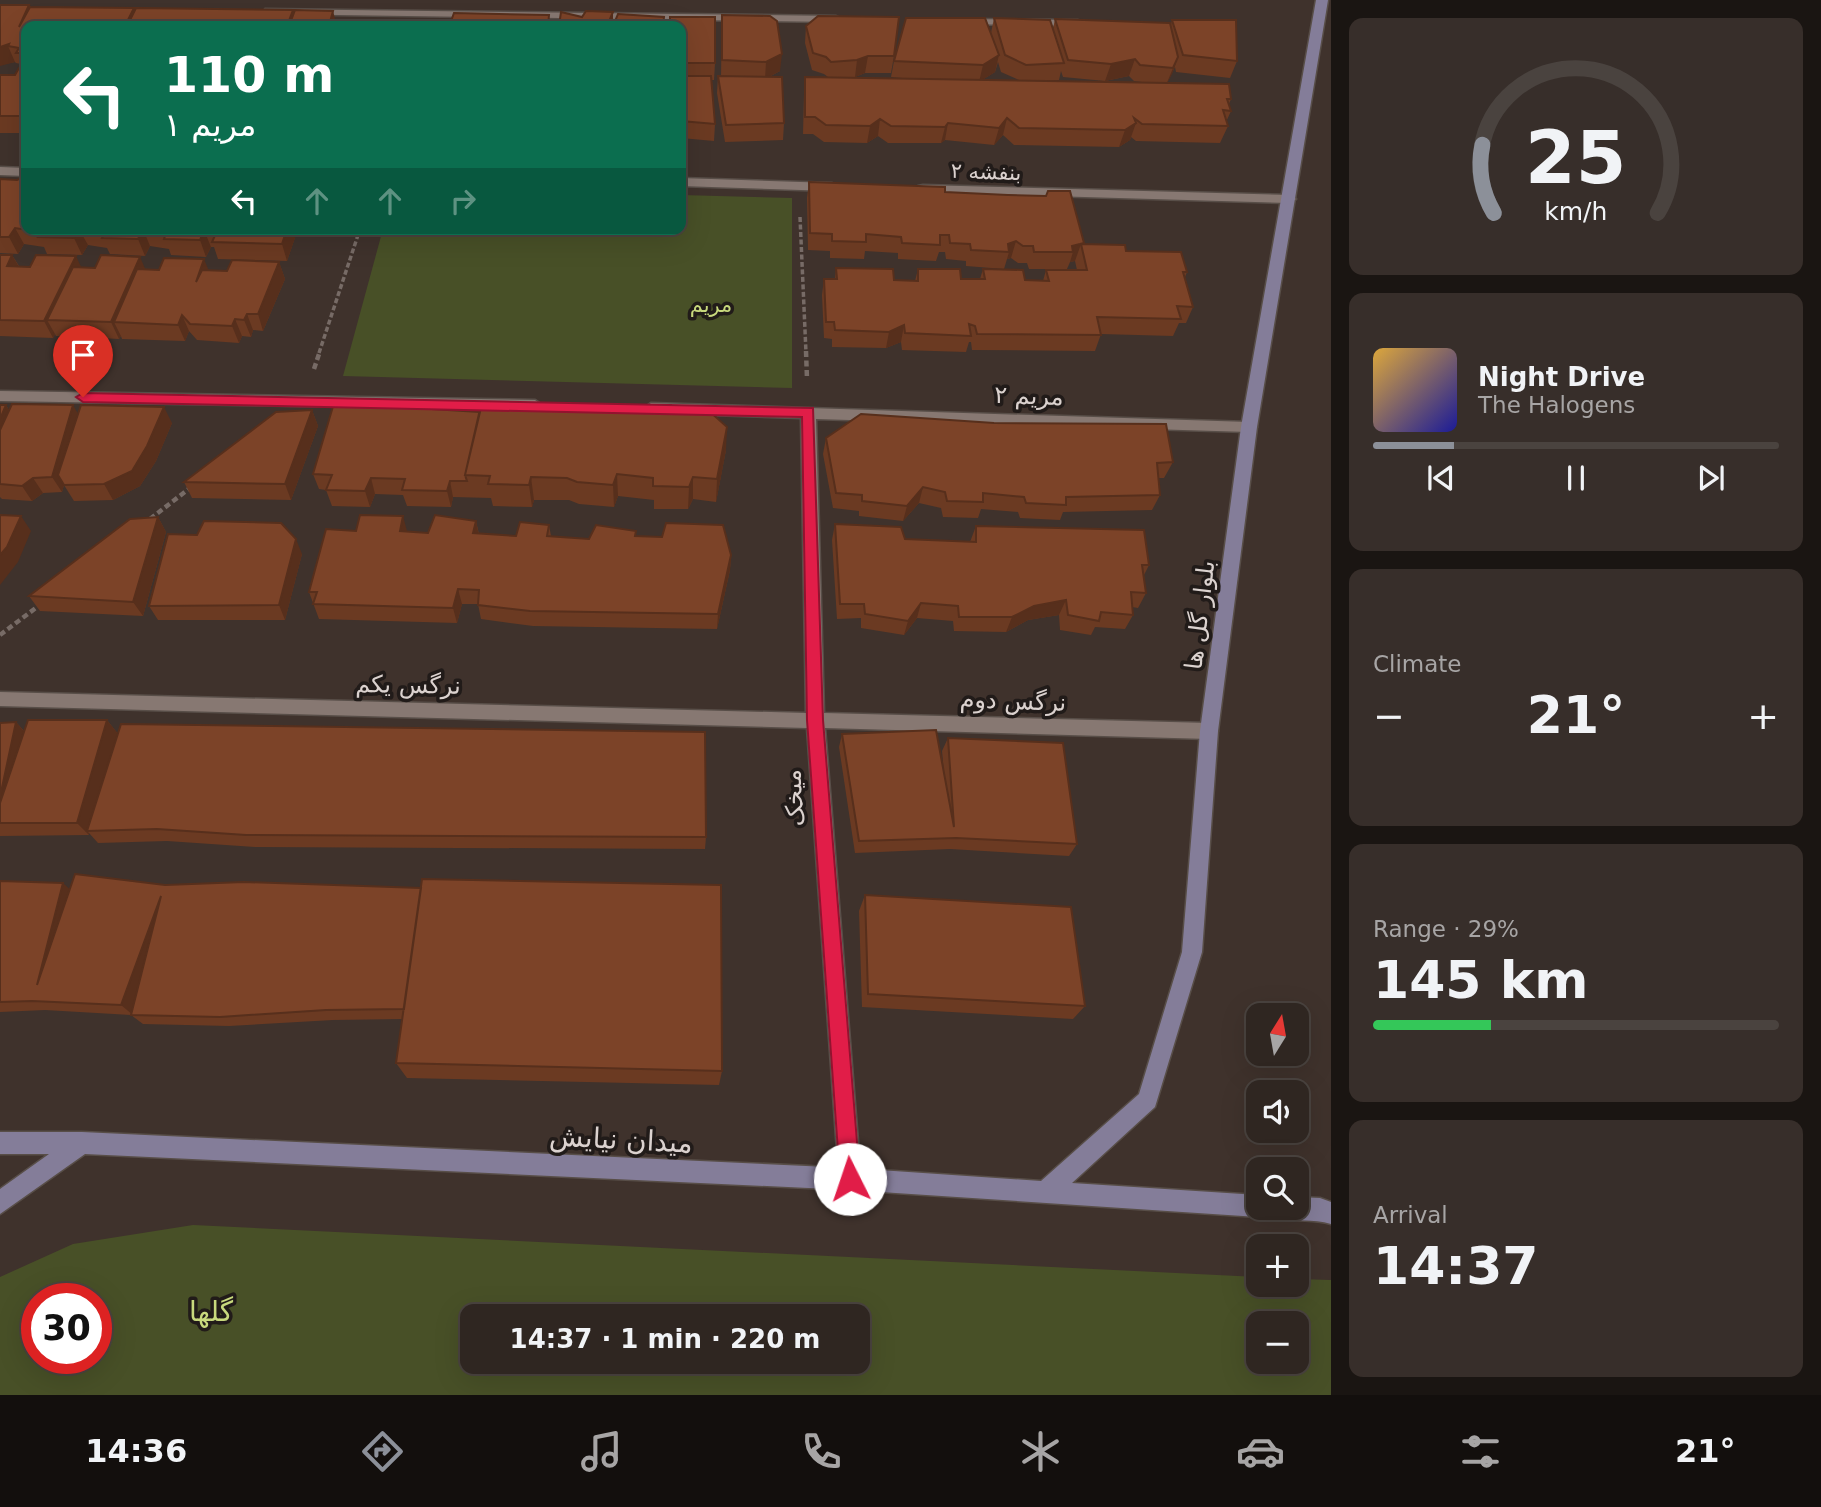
<!DOCTYPE html>
<meta charset="utf-8">
<style>
body{margin:0;font-family:"DejaVu Sans",Cairo,sans-serif;background:#372e2a;color:#f1f3f6;height:100vh;display:flex;flex-direction:column;font-size:26px;white-space:nowrap}
*{box-sizing:border-box;margin:0}
p{font-size:23px;color:#a7a5a5}
.icon{flex:none;width:38px;height:38px;fill:none;stroke:currentColor;stroke-width:2;stroke-linecap:round;stroke-linejoin:round}
.map{position:relative;flex:1;overflow:hidden}
.side{display:flex;flex-direction:column;gap:18px;padding:18px;background:#1a1512;width:490px}
.side>*{flex:none}
.top-card{position:absolute;left:21px;top:21px;width:665px;height:214px;border-radius:14px;box-shadow:0 7px 28px #0002,0 0 0 2px #4a433f;background:#0b6e4f;color:#fff;overflow:hidden}
.needle{width:46px;rotate:11deg}
.buttons{position:absolute;left:1246px;top:1003px;display:grid;gap:14px}
.buttons a{display:grid;place-items:center;width:63px;height:63px;border-radius:14px;background:#2f2621;box-shadow:0 7px 28px #0002,0 0 0 2px #4a433f;font-size:35px}
.speed{position:absolute;left:21px;top:1283px;display:flex;gap:14px;font-size:35px;font-weight:700;text-align:center}
.speed>*{display:grid;place-content:center;width:91px;height:91px;border-radius:50%;background:#2f2621;box-shadow:0 7px 28px #0002,0 0 0 2px #4a433f;line-height:1}
.speed .limit{border:10px solid #d22;background:#fff;color:#111}
.pin{position:absolute;display:grid;place-items:center;width:60px;height:60px;color:#fff;margin:-72px -30px;border-radius:50% 50% 50% 0;rotate:-45deg;box-shadow:0 0 7px #0007}
.pin .icon{rotate:45deg}
.me{position:absolute;width:77px;margin:-38px;rotate:356deg;stroke-linejoin:round;filter:drop-shadow(0 0 5px #0008)}
.turn{display:flex;align-items:center;gap:24px;height:147px;padding:0 28px;font-size:32px}
.turn .icon{width:91px;height:91px;stroke-width:2.5}
.turn b{display:block;font-size:49px;line-height:60px}
.lanes{display:flex;align-items:center;height:66px;padding:0 28px;background:#0003;justify-content:center;gap:35px;direction:ltr}
.lanes .off{opacity:.35}
.big{font-size:52px;font-weight:700;line-height:1.1}
.side .card{flex:1;display:flex;flex-direction:column;justify-content:center;gap:10px;min-width:0;padding:0 24px;border-radius:14px;background:#372e2a}
.side .dial{align-items:center;gap:0}
.dial svg{height:182px;overflow:visible;fill:none;stroke:#4a433f;stroke-width:7;stroke-linecap:round;text-anchor:middle}
.dial text{fill:#f1f3f6;stroke:none}
.song{display:flex;align-items:center;gap:21px}
.cover{width:84px;height:84px;border-radius:10px;background:linear-gradient(135deg,hsl(40 70% 55%),hsl(240 70% 35%))}
.played{height:7px;border-radius:4px;background:linear-gradient(90deg,#8c9099 20%,#4a433f 20%)}
.keys{display:flex;justify-content:space-around;direction:ltr}
.heat{display:flex;justify-content:space-between;align-items:center;font-size:38px;direction:ltr}
.charge{height:10px;border-radius:5px;background:linear-gradient(90deg,#34c759 29%,#4a433f 0)}
.trip{position:absolute;left:460px;top:1304px;width:410px;height:70px;border-radius:14px;background:#2f2621;box-shadow:0 7px 28px #0002,0 0 0 2px #4a433f;font-weight:700;line-height:70px;text-align:center}
.dock{display:flex;height:112px;justify-content:space-around;align-items:center;background:#130f0d;color:#a7a5a5}
.dock .icon{width:49px;height:49px}
.dock .active{color:#8c9099}
.dock b{font-size:32px;color:#f1f3f6}
main{display:flex;flex:1;min-height:0}
.map>svg:first-child{display:block}
.green{fill:#485027;fill-rule:evenodd}
.lines{fill:none;stroke-linecap:round;stroke-linejoin:round}
.minor-casing{stroke:#584e48;stroke-width:3}
.secondary-casing{stroke:#584e48;stroke-width:3}
.path-far1{stroke:#776b66;stroke-width:3.5;stroke-dasharray:5 2.5;stroke-linecap:butt}
.path{stroke:#776b66;stroke-width:4.5;stroke-dasharray:6 3.5;stroke-linecap:butt}
.minor{fill:#877872;fill-rule:evenodd}
.secondary{fill:#847d99;fill-rule:evenodd}
.wall{fill:#6b3a22;fill-rule:evenodd}
.shaded-wall{fill:#572f1c}
.building{fill:#7c4328;stroke:#572f1c;stroke-width:2}
.route{fill:#e11d48;stroke:#92132f;stroke-width:2}
.labels{text-anchor:middle;stroke-width:7;stroke-linejoin:round;paint-order:stroke}
.far-street-label{font-size:21px;fill:#dbd2cf;stroke:#211b19}
.far-park-label{font-size:21px;fill:#c8d97d;stroke:#211b19}
.street-label{font-size:24px;fill:#dbd2cf;stroke:#211b19}
.near-street-label{font-size:28px;fill:#dbd2cf;stroke:#211b19}
.near-park-label{font-size:28px;fill:#c8d97d;stroke:#211b19}
</style>
<main>
<div class="map">
<svg width="1331" height="1395" viewBox="0 0 1331 1395">
<rect width="100%" height="100%" fill="#3f322c"/>
<path class="green" d="M681,195L792,198V388L343,376L383,229H681Z
M193,1225L1258,1277V1284H1297V1279L1331,1280V1395H0V1277L73,1244ZM37,1298H96V1358H37ZM472,1316H858V1362H472ZM1258,1323H1297V1362H1258Z"/>
<g class="lines">
<defs>
<path id="minor" d="M265,9L836,16L842,19L836,22L269,14L265,13Z
M958,19L1078,20L1084,23L1078,26L962,24L958,23Z
M0,167L26,168V176L0,175Z
M681,178L832,183L838,187L832,191L681,186Z
M923,185L1290,195L1296,199L1290,203L918,192V186Z
M0,391L535,400L542,405L535,410L0,401Z
M651,403L1249,422L1257,427L1249,432L816,419L824,713L1209,723L1215,726L1218,731L1215,736L1209,739L825,728L861,1179L858,1187L850,1190L842,1187L839,1179L807,728L0,706V692L806,713L801,418L651,413L644,408Z"/>
<path id="secondary" d="M1316,0H1328L1257,427L1218,731L1202,952L1155,1107L1072,1183L1258,1195V1208H1268L1266,1214L1258,1217L850,1190L85,1154L0,1214V1189L49,1154H0V1132H82L850,1168L1041,1181L1139,1094L1182,952L1200,731L1241,427Z
M1297,1197L1320,1198L1331,1202V1224C1313,1218 1294,1223 1277,1216L1274,1208H1297Z"/>
</defs>
<use href="#minor" class="minor-casing"/>
<use href="#secondary" class="secondary-casing"/>
<path class="path-far1" d="M800,217L806,353
M319,353L360,229"/>
<path class="path" d="M806,351L807,379
M314,369L320,351
M150,519L190,488
M0,635L41,604"/>
<use href="#minor" class="minor"/>
<use href="#secondary" class="secondary"/>
</g>
<path class="wall" d="M0,5H29L31,7L134,8L135,11L294,13L335,22H350L351,26H26V133H0V74L15,75L23,68L21,64L16,63L15,62L0,65Z
M722,15L780,71L769,77L784,123L783,140L725,142L717,93L718,76H721Z
M994,18L1053,29L1055,19L1171,25L1172,20L1237,61L1230,78L1176,72L1175,67L1167,83L1231,99L1229,104L1231,111L1226,122L1228,126L1220,143L1136,141L1131,137L1130,140L1119,147L1014,145L1003,135L994,145L945,140L941,143H888L878,136L867,143L824,142L813,134H803L804,94L805,77H828L824,74L812,70L805,43L806,26L894,56L891,73H865L855,77H847L913,79L891,77L894,61L991,33ZM998,62L1001,72L1019,80H982L995,72ZM1061,71L1063,77L1105,81L1129,76L1134,81L1142,82L1043,81L1059,80Z
M681,26L715,63L714,80H712L715,124L714,141L681,138Z
M0,179L26,229H298L287,261L218,259L214,247H211L206,257L171,255L169,249L150,246L145,256L110,254L107,248L88,245L82,255L47,254L44,247L24,244L18,254L0,253Z
M809,182L945,192L1083,244L1126,251L1187,272L1185,277L1193,307L1186,323H1179L1173,336L1101,334L1095,351L972,350L971,342H969L966,352L902,350L901,342L886,348L832,347V339L824,338L822,295L824,279H835L836,268L894,280L915,281L918,269L961,279H980L983,269L1025,280L1043,281L1046,270H1077L1075,261L1070,262L1067,269H1029L1027,263H1018L1011,258L1007,259L1004,269L966,266V261L946,259L945,252H939L936,261L898,259V253L865,251L864,259L830,258V251L808,250L807,198Z
M0,255H12L19,266L227,271L279,262L285,279L263,331L253,330L251,337L242,336L239,343L197,340L189,331L185,341L122,339L121,336L119,339L56,336L55,334L53,338L0,336Z
M0,405H6L9,410L78,415L172,423L156,461L140,486L113,500L74,501L64,485L62,492L43,493L32,501L2,499L0,497Z
M673,409L726,450L716,502L693,499L688,509H654V500L618,496L614,507L579,504L569,500H534L532,507L493,506L491,498L453,497L451,507L407,506L403,495L375,494L370,507L332,506L326,490L319,489L313,474L480,412Z
M312,410L318,426L291,500L192,498L184,482Z
M826,438L1173,462L1164,478H1158L1160,495L1152,510L1063,512L1060,520L1020,518L1018,512L981,509L978,518L943,517L941,508L919,503L903,521L859,516V511L833,508L823,454Z
M158,517L166,532L143,616L40,611L29,596Z
M476,521L479,534L516,536L549,525L551,536L589,539L636,531V536L731,555L730,570L717,629L533,626L481,619L478,604H462L457,623L319,619L309,592L407,532L428,533Z
M835,524L905,539L970,542L976,526L1149,565L1144,575L1146,593L1138,608L1132,607L1133,615L1125,629L1095,627L1091,635L1060,630L1059,615L1028,620L1006,632L954,631L953,621L917,618L904,635L861,628V618L837,619L832,540Z
M302,554L285,620H158L149,606Z
M107,720L118,734L706,837L705,849L255,847L167,841L98,843L89,833V835L0,836V723L16,722L24,731Z
M842,734L944,773L942,751L948,738L1077,844L1069,856L950,849L855,853L839,747Z
M0,881L69,889L722,1071L719,1085L407,1078L396,1063L403,1019L333,1020L229,1026L143,1024L131,1015L45,1010L0,1012Z
M865,895L1085,1006L1073,1019L862,1007L859,911Z"/>
<path class="shaded-wall" d="M134,8L140,25L139,26H125Z
M333,11L337,26L330,22Z
M613,12V26H607Z
M9,44L8,46L15,62L0,66V47Z
M782,54L780,71L765,79L766,62Z
M999,55L995,72L979,82L983,65Z
M868,56L865,73L855,77L857,60Z
M1178,57L1172,74L1166,85L1173,68Z
M1135,59L1129,76L1105,81L1111,64Z
M1007,118L1003,135L994,145L999,128Z
M880,119L878,136L867,143L870,126Z
M948,123L945,140L941,143L945,127Z
M1136,123L1130,140L1119,147L1125,130Z
M15,228L24,244L18,254L9,237Z
M79,229L88,245L82,255L74,238Z
M143,229L150,246L145,256L138,239Z
M287,229H298L287,261L282,244Z
M204,230L211,247L206,257L200,240Z
M1016,241L1011,258L1007,259L1009,252L1008,244Z
M1081,244L1075,261L1070,262L1073,252L1072,246Z
M12,255L22,272L7,266Z
M76,256L84,273L47,320L55,334L53,338L44,321Z
M140,257L147,273L114,322L121,336L119,339L111,322Z
M204,259L211,276L196,282Z
M279,262L285,279L263,331L258,314Z
M247,314L253,330L251,337L244,320Z
M182,315L189,331L185,341L178,325Z
M235,319L242,336L239,343L232,326Z
M904,325L901,342L886,348L889,332Z
M6,405L16,422L0,458V419Z
M73,405L82,421L62,492L52,477Z
M164,407L172,423L156,461L140,486L113,500L104,484Z
M312,410L318,426L291,500L285,484Z
M727,427L726,450L716,502L717,479Z
M617,474L618,496L614,507L613,485Z
M531,477L534,500L532,507L529,485Z
M693,477V499L688,509L689,487Z
M33,478L43,493L32,501L22,486Z
M371,478L375,494L370,507L365,491Z
M450,481L453,497L451,507L447,491Z
M923,487L919,503L903,521L907,506Z
M21,516L31,531L18,562L0,585V555Z
M403,516L407,531L404,547L400,531Z
M158,517L166,532L143,616L133,602Z
M476,521L479,536L473,533Z
M296,539L302,554L285,620L279,605Z
M731,555L730,570L717,629L718,614Z
M458,589L462,604L457,623L453,608Z
M1066,600L1059,615L1028,620L1006,632L1012,617L1034,606Z
M921,603L917,618L904,635L908,621Z
M107,720L118,734L87,831L89,833V835L77,823Z
M16,722L28,736L0,817V797Z
M63,883L75,894L37,985Z
M161,896L133,1015L121,1005Z"/>
<path class="building" d="M0,5H29L19,27L30,7L134,8L125,26H26V53H16L19,48L8,46L9,44L0,47Z
M136,8L293,10L287,26H127Z
M295,10L333,11L330,22H350L349,26H289Z
M586,11L613,12L607,26H559L561,12L582,17Z
M454,13L549,15L548,26H430L431,23L450,24Z
M618,14L664,17L663,26H613Z
M722,15L770,16L777,21L782,54L766,62L722,60Z
M818,16L899,17L894,56H868L857,60L831,62L826,57L813,53L806,26Z
M670,17H715V63H681V26H670Z
M906,18H985L999,55L983,65L894,61Z
M994,18L1050,20L1064,63L1026,65L1005,55Z
M1055,19L1170,23L1178,57L1173,68L1140,65L1135,59L1111,64L1068,60Z
M1172,20H1236L1237,61L1183,55Z
M19,68H26V116H0V75H15Z
M681,76H711L715,124L681,121Z
M718,76L782,77L784,123L726,125Z
M805,77L1229,84L1231,99H1227L1231,111L1223,110L1228,126L1142,124L1134,118L1136,123L1125,130L1019,128L1007,118L999,128L948,123L945,127L891,126L880,119L870,126L826,125L815,117H805Z
M26,176V229H79L74,238L38,237L41,232L15,228L9,237H0V179L17,180Z
M809,182L945,187V192L1008,195L1046,196L1048,191H1070L1084,243L1072,246L1073,252H1034L1033,246H1023L1016,241L1008,244L1009,252L971,250L970,244L950,243L949,235H940V245L902,243L901,237L866,234V242L832,241V234L810,233Z
M85,229H143L138,239L102,238L105,232Z
M143,229H287L282,244L212,242L217,231L204,230L200,240L164,239L166,233Z
M1081,244L1125,245L1126,251L1181,252L1187,272H1183L1193,307L1177,306L1181,319L1097,317L1101,335L977,334L975,326L969,324L971,336L905,333L904,325L889,332L835,330L834,322H826L824,279H837L836,268L893,269L894,280L918,281V269H960L961,279H985L983,269L1023,270L1025,280L1049,281L1046,270H1087Z
M0,255H12L7,266L30,267L36,255L76,256L44,321L0,320Z
M101,255L140,257L111,322L47,320L73,267L95,268Z
M164,258L204,259L196,282L202,270L227,271L232,260L279,262L258,314H247L244,320L235,319L232,326L190,324L182,315L178,325L114,322L137,269L159,270Z
M334,403L480,412L465,475L467,481H450L447,491L402,490L405,479L371,478L365,491L326,490L332,475L313,474Z
M12,404L73,405L52,477L33,478L22,486L0,484V430Z
M0,405H6L0,419Z
M81,405L164,407L147,446L132,471L104,484L64,485L58,475Z
M481,405H671L673,409L708,410L727,427L717,479L693,477L689,487L653,486V478L617,474L613,485L577,482L567,478L531,477L529,485L488,484L490,476L465,475Z
M312,410L285,484L184,482L276,412Z
M861,414L994,423L1166,424L1173,462L1157,463L1160,495L1066,497V505L1026,503L1024,497L983,493V502L947,501L945,492L923,487L907,506L862,501V495L836,493L826,438Z
M0,515L21,516L7,547L0,555Z
M360,515L403,516L400,531L428,533L435,515L476,521L473,533L516,536L520,522L549,525L547,536L589,539L596,525L636,531L635,536L662,537L666,523L723,525L731,555L718,614L530,611L478,605L479,590L458,589L453,608L313,604L317,592H309L326,529L356,531Z
M158,517L133,602L29,596L130,519Z
M204,521L281,523L296,539L279,605L149,606L168,534L197,535Z
M835,524L901,527L905,539L976,542V526L1144,530L1149,565H1142L1146,593L1131,592L1133,615L1101,612L1099,621L1068,615L1066,600L1034,606L1012,617H959L958,606L921,603L908,621L865,614L864,604H840Z
M28,720H107L77,823H0V803Z
M16,722L0,797V723Z
M121,724L705,732L706,837L246,835L157,829L87,831Z
M936,730L954,827L948,738L1063,743L1077,844L956,838L859,841L842,734Z
M75,874L165,885L244,882L421,888L404,1009L326,1010L220,1017L131,1015L161,896L121,1005L32,1001L0,1002V881L63,883L37,985Z
M422,879L721,885L722,1071L396,1063Z
M865,895L1071,907L1085,1006L868,994Z"/>
<path class="route" d="M83,393L813,408L823,720L860,1179L857,1186L850,1189L843,1186L840,1179L807,720L802,417L83,402L76,397Z"/>
<g class="labels">
<g class="far-street-label">
<text transform="translate(986 172) rotate(2)" y="7">بنفشه ۲</text>
</g>
<g class="far-park-label">
<text x="711" y="312">مریم</text>
</g>
<g class="street-label">
<text transform="translate(1029 396) rotate(2)" y="8">مریم ۲</text>
<text transform="translate(1200 615) rotate(-83)" y="8">بلوار گل ها</text>
<text transform="translate(408 685) rotate(1)" y="8">نرگس یکم</text>
<text transform="translate(1013 701) rotate(2)" y="8">نرگس دوم</text>
<text transform="translate(794 798) rotate(-94)" y="8">میخک</text>
</g>
<g class="near-street-label">
<text transform="translate(621 1139) rotate(3)" y="10">میدان نیایش</text>
</g>
<g class="near-park-label">
<text x="211" y="1321">گلها</text>
</g>
</g>
</svg>
<div class="buttons">
<a><svg class="needle" viewBox="-14 -14 28 28"><path d="M0-13l5 13h-10z" fill="#e53935"/><path d="M0 13l5-13h-10z" fill="#a7a5a5"/></svg></a>
<a><svg class="icon" aria-label="sound" viewBox="0 0 24 24"><path d="M4 9h4l5-4v14l-5-4H4zM17 9q2 3 0 6"/></svg></a>
<a><svg class="icon" aria-label="search" viewBox="0 0 24 24"><circle cx="10" cy="10" r="6"/><path d="M15 15l6 6"/></svg></a>
<a>+</a>
<a>−</a>
</div>
<div class="speed"><div class="limit">30</div></div>
<div class="pin" style="left:83px;top:397px;background:#d93025"><svg class="icon" aria-label="arrive" viewBox="0 0 24 24"><path d="M6 21V4h12l-3 4 3 4H6"/></svg></div>
<svg class="me" style="left:850px;top:1179px" viewBox="-20 -20 40 40"><circle r="19" fill="#fff"/><path d="M0-13L10 11 0 6-10 11z" fill="#e11d48"/></svg>
<div class="trip">14:37 · 1 min · 220 m</div>
<div class="top-card">
<div class="turn"><svg class="icon" aria-label="left" viewBox="0 0 24 24"><path d="M17 20v-9H6M10 6l-5 5 5 5"/></svg><div><b>110 m</b>مریم ۱</div></div>
<div class="lanes"><svg class="icon" aria-label="left" viewBox="0 0 24 24"><path d="M17 20v-9H6M10 6l-5 5 5 5"/></svg><svg class="icon off" aria-label="ahead" viewBox="0 0 24 24"><path d="M12 20V5M6 11l6-6 6 6"/></svg><svg class="icon off" aria-label="ahead" viewBox="0 0 24 24"><path d="M12 20V5M6 11l6-6 6 6"/></svg><svg class="icon off" aria-label="right" viewBox="0 0 24 24"><path d="M7 20v-9h11M14 6l5 5-5 5"/></svg></div>
</div>
</div>
<section class="side">
<div class="card dial"><svg viewBox="0 0 100 80">
<path d="M14 69A42 42 0 1 1 86 69"/>
<path d="M14 69A42 42 0 0 1 9 39" stroke="#8c9099"/>
<text x="50" y="56" font-size="32" font-weight="700">25</text>
<text x="50" y="72" font-size="11">km/h</text>
</svg></div>
<div class="card">
<div class="song"><i class="cover"></i><div><b>Night Drive</b><p>The Halogens</p></div></div>
<div class="played"></div>
<div class="keys"><svg class="icon" aria-label="previous" viewBox="0 0 24 24"><path d="M18 5L8 12l10 7zM5 5v14"/></svg><svg class="icon" aria-label="pause" viewBox="0 0 24 24"><path d="M8 5v14M16 5v14"/></svg><svg class="icon" aria-label="next" viewBox="0 0 24 24"><path d="M6 5l10 7-10 7zM19 5v14"/></svg></div>
</div>
<div class="card"><p>Climate</p>
<div class="heat"><a>−</a><b class="big">21°</b><a>+</a></div>
</div>
<div class="card"><p>Range · 29%</p><b class="big">145 km</b><div class="charge"></div></div>
<div class="card"><p>Arrival</p><b class="big">14:37</b></div>
</section>
</main>
<nav class="dock">
<b>14:36</b>
<svg class="icon active" aria-label="directions" viewBox="0 0 24 24"><path d="M12 3l9 9-9 9-9-9zM9 14v-3h6M13 9l2 2-2 2"/></svg>
<svg class="icon" aria-label="music" viewBox="0 0 24 24"><path d="M9 18V5l10-2v13"/><circle cx="6" cy="18" r="3"/><circle cx="16" cy="16" r="3"/></svg>
<svg class="icon" aria-label="phone" viewBox="0 0 24 24"><path d="M5 4h4l2 5-3 2q2 4 5 5l2-3 5 2v4C11 20 4 13 5 4z"/></svg>
<svg class="icon" aria-label="climate" viewBox="0 0 24 24"><path d="M12 3v18M4 7l16 10M4 17L20 7"/></svg>
<svg class="icon" aria-label="car" viewBox="0 0 24 24"><path d="M5 17H2v-5l4-1 3-4h7l3 4 3 1v5h-3M9 17h6M6 11h13"/><circle cx="7" cy="17" r="2"/><circle cx="17" cy="17" r="2"/></svg>
<svg class="icon" aria-label="filters" viewBox="0 0 24 24"><path d="M4 7h16M4 17h16"/><circle cx="9" cy="7" r="2"/><circle cx="15" cy="17" r="2"/></svg>
<b>21°</b>
</nav>
